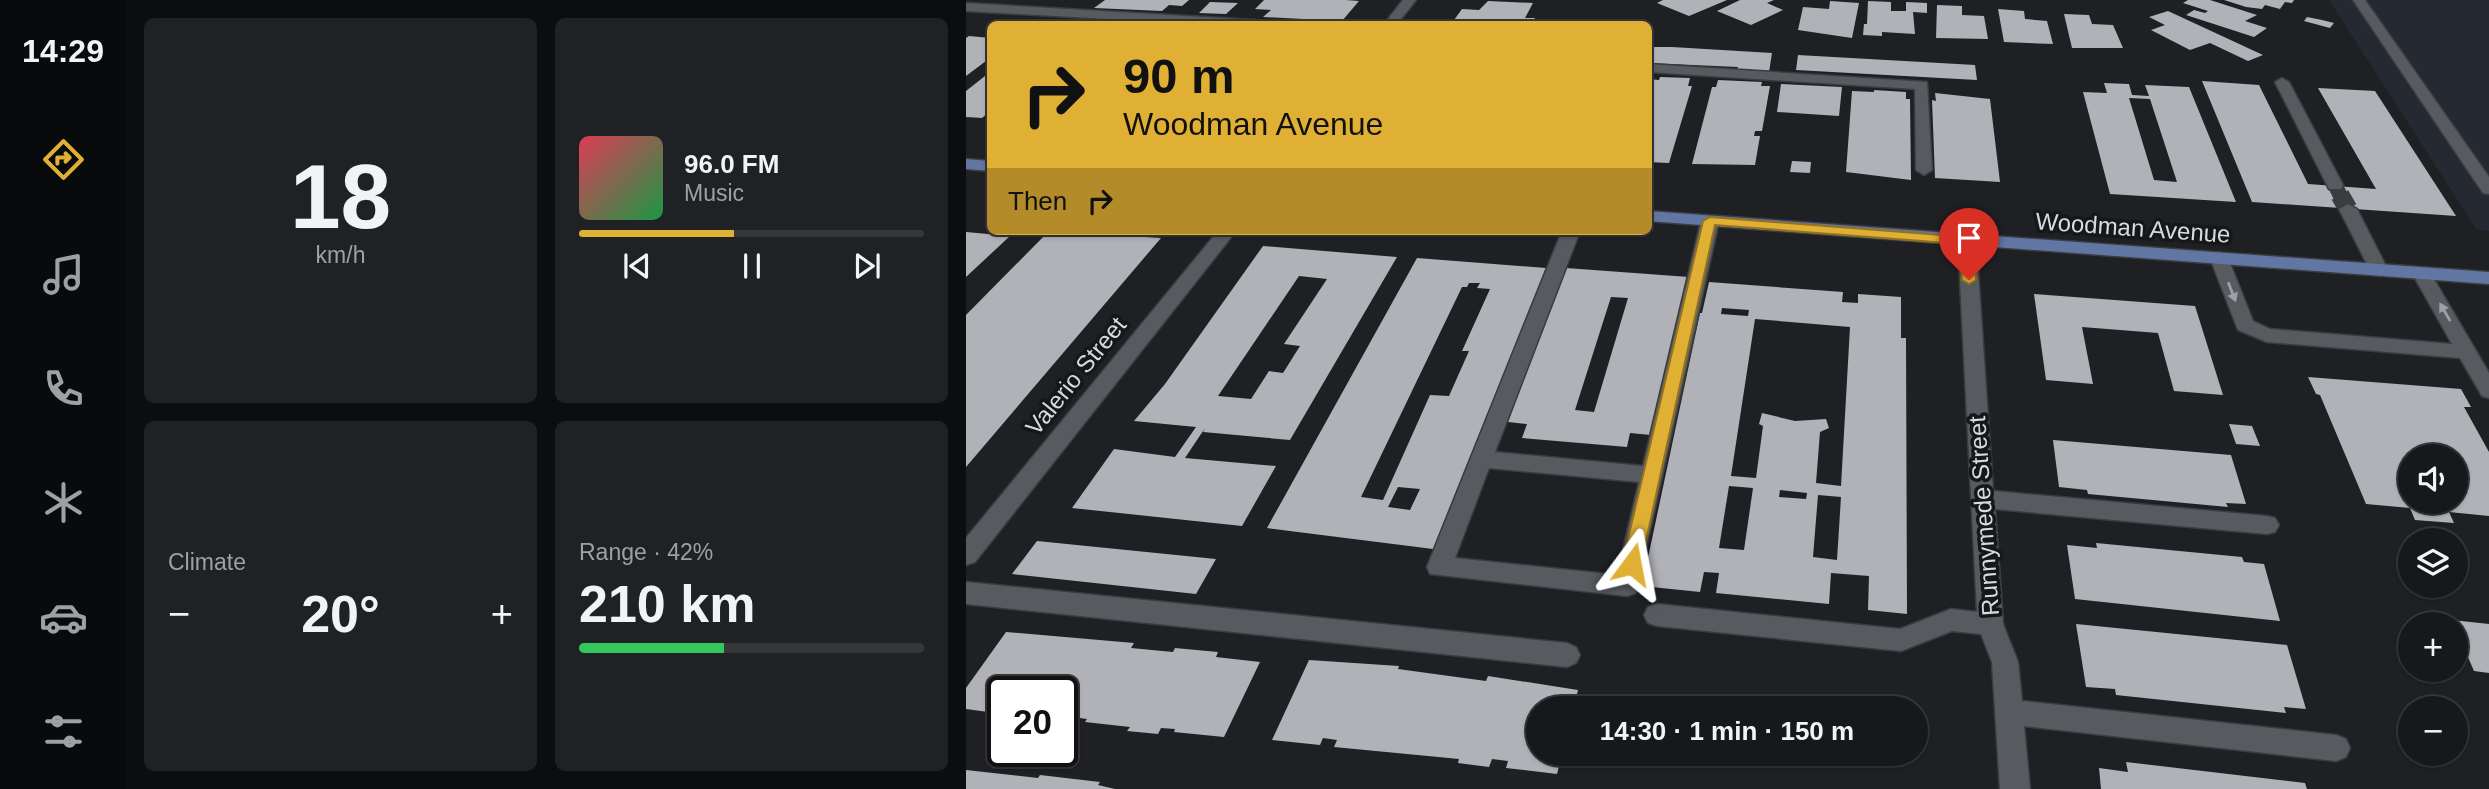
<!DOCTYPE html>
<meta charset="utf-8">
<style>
body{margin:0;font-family:Helvetica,sans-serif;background:#1f2124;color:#f1f3f6;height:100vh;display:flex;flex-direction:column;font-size:26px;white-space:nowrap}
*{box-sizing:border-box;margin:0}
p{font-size:23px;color:#9ea0a3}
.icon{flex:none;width:38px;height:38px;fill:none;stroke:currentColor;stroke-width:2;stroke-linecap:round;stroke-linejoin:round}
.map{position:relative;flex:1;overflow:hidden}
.details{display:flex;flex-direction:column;gap:18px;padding:18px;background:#0c0d0f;width:840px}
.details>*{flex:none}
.top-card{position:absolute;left:21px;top:21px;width:665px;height:214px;border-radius:10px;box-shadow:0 2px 5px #0004,0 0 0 2px #35373a;background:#e0b034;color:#111;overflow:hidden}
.fabs{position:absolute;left:1432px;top:444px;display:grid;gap:14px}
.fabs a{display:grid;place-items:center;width:70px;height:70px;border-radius:50%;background:#16181b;box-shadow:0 2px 5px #0004,0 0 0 2px #35373a;font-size:35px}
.speed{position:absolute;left:21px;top:676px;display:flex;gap:14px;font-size:35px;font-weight:700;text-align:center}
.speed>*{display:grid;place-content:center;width:91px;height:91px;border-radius:50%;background:#16181b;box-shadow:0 2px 5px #0004,0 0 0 2px #35373a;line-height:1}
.speed .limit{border:4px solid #111;border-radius:10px;background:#fff;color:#111}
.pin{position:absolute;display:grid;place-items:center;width:60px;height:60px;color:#fff;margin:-72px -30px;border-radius:50% 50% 50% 0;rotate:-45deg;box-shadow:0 0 7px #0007}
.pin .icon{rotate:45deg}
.me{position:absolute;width:77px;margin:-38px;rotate:13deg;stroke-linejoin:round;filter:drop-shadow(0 0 5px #0008)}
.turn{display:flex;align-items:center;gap:24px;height:147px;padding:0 21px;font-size:32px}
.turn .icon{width:91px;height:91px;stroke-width:2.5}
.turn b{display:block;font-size:49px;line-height:60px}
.then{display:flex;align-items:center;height:66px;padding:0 21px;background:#0003;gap:14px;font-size:26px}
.big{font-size:52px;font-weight:700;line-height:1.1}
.details .widget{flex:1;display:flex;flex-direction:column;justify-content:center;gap:10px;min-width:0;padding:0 24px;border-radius:10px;background:#1f2124}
.details .dial{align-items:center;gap:0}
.dial b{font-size:91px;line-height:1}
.song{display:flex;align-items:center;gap:21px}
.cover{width:84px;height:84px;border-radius:10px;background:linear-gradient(135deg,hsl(350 70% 55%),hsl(140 70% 35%))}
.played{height:7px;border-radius:4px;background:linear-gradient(90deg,#e0b034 45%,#35373a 45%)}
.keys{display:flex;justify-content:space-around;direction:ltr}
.heat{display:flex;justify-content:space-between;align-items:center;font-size:38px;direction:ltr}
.charge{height:10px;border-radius:5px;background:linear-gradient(90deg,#34c759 42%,#35373a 0)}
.details .tiles{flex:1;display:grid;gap:18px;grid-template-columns:repeat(2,1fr)}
.trip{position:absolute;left:560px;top:696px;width:402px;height:70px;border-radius:35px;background:#16181b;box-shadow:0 2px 5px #0004,0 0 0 2px #35373a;font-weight:700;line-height:70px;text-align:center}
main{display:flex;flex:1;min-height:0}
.menu{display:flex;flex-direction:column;width:126px;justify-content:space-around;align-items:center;background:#090a0b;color:#9ea0a3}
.menu .icon{width:49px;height:49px}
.menu .active{color:#e0b034}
.menu b{font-size:32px;color:#f1f3f6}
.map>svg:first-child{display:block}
.built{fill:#252932}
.building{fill:#b0b2b8;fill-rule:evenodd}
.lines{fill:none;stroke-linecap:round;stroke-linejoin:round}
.minor-tunnel-far1{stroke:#3a3c40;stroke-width:15;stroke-dasharray:15 7;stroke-linecap:butt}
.minor-tunnel{stroke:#3a3c40;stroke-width:19;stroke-dasharray:19 10;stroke-linecap:butt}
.minor-casing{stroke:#3a3c3f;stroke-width:3}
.major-casing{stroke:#3a3c3f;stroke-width:3}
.minor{fill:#575a5f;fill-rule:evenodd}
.major{fill:#6276a3;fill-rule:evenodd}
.oneway{fill:#9ea0a4}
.route{fill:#e0b034;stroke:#927222;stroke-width:2}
.labels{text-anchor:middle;stroke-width:7;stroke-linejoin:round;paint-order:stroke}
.street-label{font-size:24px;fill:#d9dadd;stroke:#15171b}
</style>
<main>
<nav class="menu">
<b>14:29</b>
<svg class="icon active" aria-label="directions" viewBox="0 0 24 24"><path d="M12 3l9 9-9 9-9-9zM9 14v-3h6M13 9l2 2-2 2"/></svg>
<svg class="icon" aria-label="music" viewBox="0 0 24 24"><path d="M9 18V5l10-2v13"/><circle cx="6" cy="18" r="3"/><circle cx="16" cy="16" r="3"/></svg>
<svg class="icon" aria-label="phone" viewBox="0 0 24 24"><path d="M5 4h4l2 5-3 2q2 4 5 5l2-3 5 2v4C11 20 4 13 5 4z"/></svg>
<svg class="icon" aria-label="climate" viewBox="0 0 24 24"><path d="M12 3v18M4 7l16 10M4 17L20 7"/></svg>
<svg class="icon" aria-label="car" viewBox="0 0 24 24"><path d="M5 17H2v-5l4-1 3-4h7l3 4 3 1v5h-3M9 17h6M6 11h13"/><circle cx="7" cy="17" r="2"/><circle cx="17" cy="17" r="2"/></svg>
<svg class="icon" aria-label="filters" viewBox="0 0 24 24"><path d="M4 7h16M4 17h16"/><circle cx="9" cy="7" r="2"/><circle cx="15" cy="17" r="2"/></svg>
</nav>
<section class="details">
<div class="tiles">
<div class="widget dial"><b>18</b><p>km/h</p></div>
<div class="widget">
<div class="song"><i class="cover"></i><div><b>96.0 FM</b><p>Music</p></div></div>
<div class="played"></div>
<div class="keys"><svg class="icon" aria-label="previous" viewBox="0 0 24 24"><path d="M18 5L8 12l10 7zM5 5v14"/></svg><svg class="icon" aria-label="pause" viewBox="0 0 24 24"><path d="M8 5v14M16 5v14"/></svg><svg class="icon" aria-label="next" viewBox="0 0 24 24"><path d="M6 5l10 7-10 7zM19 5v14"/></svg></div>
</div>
<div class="widget"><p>Climate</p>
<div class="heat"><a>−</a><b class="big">20°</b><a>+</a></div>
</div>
<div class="widget"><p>Range · 42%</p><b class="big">210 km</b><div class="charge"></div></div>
</div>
</section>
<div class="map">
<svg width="1523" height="789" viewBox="0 0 1523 789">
<rect width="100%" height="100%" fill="#1e2024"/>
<path class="built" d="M1363,0H1523V231L1511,230Z"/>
<path class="building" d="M139,0H223L216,6L203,5L196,11L128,8Z
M298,0H380L393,1L376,21L297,17L305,10L289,9Z
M697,0H761L723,16L691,3Z
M774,0H808L801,3L817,10L785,25L751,11Z
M1222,0H1244L1291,15L1279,21L1301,28L1288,37L1220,15L1228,10L1239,13L1242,11L1217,3Z
M1258,0H1328L1326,3L1319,2L1314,9L1299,5L1296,9L1280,7Z
M522,1L567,3L559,18H569L566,24L488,20L496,9L513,10Z
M864,1L893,3L886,38L832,30L837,7L863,9Z
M902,1L925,2V11H940V2L961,3V13L947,12L949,34L916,32V36L897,35L898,24H901Z
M244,2L272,3L260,14L233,13Z
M971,5L996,6V15L1018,16L1022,39L970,38Z
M1032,9L1058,11L1059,19L1081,21L1087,44L1038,42Z
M1202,11L1297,55L1282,61L1244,43L1224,50L1185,30L1199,25L1183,17Z
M1098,14L1123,15L1126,24L1147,25L1157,48H1106Z
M1341,17L1356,20L1368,23L1364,28L1338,21Z
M3,36L24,38V58L0,76V38Z
M682,47H706L806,53L803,72L771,70L772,67L682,63Z
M832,55L1009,65L1011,80L830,70Z
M24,72V111L16,118L0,117V91Z
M694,77L724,78L722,86H726L703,163L682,162V79L693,80Z
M752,80L796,82L795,86H804L796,131H789L788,136H794L789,165L726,164L746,87H750Z
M1236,81L1293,85L1342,184L1410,189L1352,88L1409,91L1490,216L1286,202Z
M1138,83L1163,84L1166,95L1183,96L1179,85L1223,87L1270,202L1144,194L1117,92L1141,93ZM1163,98L1184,99L1211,182L1188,180Z
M815,84L876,87L873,116L811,112Z
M908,90L940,92V99H944L945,180L880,172L886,91L908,92Z
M969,93L1024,99L1034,182L969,178L966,100L970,101Z
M826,161L845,162L844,173L824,172Z
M83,231L195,238L0,467V315Z
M0,232L44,236L0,277Z
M297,246L431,257L324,440L237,432L239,428L219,458L310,466L276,526L106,508L148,449L209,457L230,427L168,421L199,384ZM333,276L361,279L318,344L334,346L317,373L303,371L285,399L252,396Z
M451,258L580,268L467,549L301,528ZM503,283H514L511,288L524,289L496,351H503L483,396L464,395L417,500L395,497L496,287H501ZM432,487L454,489L444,510L422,507Z
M600,268L723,277L685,435L664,433L661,447L556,438L561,424L542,422ZM645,297L662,298L628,412L609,410Z
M743,282L877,292L876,302L892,303V294L935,297V338H940L941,614L902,610L903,576L865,573L863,604L750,593L753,573L738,572L734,592L676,586L734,313H736ZM756,308L783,310L782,316L755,314ZM789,319L884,327L875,486L850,483L854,432L863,428L860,419L829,421L796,413L793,424L797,426L790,478L765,476ZM763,486L787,488L778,550L753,548ZM814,490L841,493L840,499L813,497ZM852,495L875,497L871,560L847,557Z
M1068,294L1229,306L1257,395L1208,391L1192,333L1116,327L1127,384L1080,380Z
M1342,377L1495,389L1505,407H1498L1523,452V516L1483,512L1488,523L1449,520L1444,508L1400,504L1354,395L1350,394ZM1444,457H1489V502H1444Z
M1263,424L1286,426L1294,446L1270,444Z
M1087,440L1265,455L1280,504L1260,503L1262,507L1122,494L1121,490L1093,487Z
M71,541L250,559L230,594L46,574Z
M1130,543L1276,557L1278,562L1298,564L1314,621L1109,599L1101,545L1131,548Z
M1486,620L1523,624V673L1508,671L1501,655L1493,654L1489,640H1495Z
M1110,624L1321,645L1340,709L1318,707L1320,713L1150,695L1149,689L1120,687Z
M40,632L168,643L165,648L207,652L209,648L252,652L250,657L294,662L258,737L208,732L209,729L195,728L192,734L161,731L164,727L119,722L121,719L106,717L103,722L96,721V691H37V714L0,709V688Z
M343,660L433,666L432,669L520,681L522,676L612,690L607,709H572V754H596L591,774L540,768L542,761L526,759L523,767L492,763L493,759L368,747L371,740L357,738L354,745L306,740Z
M1160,762L1339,783L1341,789H1135L1133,768L1162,772Z
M0,770L72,778L74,775L134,782L132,785L149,789H0Z"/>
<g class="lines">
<path class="minor-tunnel-far1" d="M1369,185L1375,197"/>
<path class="minor-tunnel" d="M1374,195L1382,209"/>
<defs>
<path id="minor" d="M437,0H450L431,24H418Z
M1387,0H1399L1523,177V194L1517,193Z
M0,3L289,20L296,24H229L0,11Z
M682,64L961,82L966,170L958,175L950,170L949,89L682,72Z
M1316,78L1323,82L1377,185L1375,189H1363L1361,185L1309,82Z
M1382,204L1391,209L1422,270L1420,274L1413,276L1404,270L1373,209Z
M744,216L753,221L670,593L661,596L464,574L461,567L596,231H614L529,452L677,466L735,221ZM523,468L673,482L651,575L489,558Z
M252,231H270L9,562L0,565V538Z
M1001,236L1010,241L1027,491L1301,516L1309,518L1313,525L1309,532L1301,534L1029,509L1037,624L1052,662L1056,701L1370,735L1380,739L1384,748L1380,757L1370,761L1058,726L1064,789H1034L1026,662L1015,634L986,631L935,651L691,626L682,623L678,615L682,607L691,604L934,629L985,609L1011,612L992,241Z
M1253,252L1262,258L1287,321L1304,329L1486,344L1446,273L1448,269H1462L1523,373V398L1516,396L1494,358L1301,342L1272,330L1244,258Z
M0,582L601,643L610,647L614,655L610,663L601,667L0,604Z"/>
<path id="major" d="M0,159L24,161V171L0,169Z
M682,211L1523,272V284L682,221Z"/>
</defs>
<use href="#minor" class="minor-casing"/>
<use href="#major" class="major-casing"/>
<use href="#minor" class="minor"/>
<use href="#major" class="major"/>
</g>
<defs><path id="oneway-solid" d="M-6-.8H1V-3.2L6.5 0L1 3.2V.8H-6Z" transform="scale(1.75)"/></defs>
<g class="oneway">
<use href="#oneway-solid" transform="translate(1266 292) rotate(69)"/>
<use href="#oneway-solid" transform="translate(1479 312) rotate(-120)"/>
</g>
<path class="route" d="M744,217L1001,237L1007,241L1010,280L1003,284L996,280L994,244L749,225L675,564L672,569L666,571L659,569L656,564L737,221Z"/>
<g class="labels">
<g class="street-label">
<text transform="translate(1167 228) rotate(4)" y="8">Woodman Avenue</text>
<text transform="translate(110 376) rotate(-51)" y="8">Valerio Street</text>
<text transform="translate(1018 516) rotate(-94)" y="8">Runnymede Street</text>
</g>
</g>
</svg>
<div class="fabs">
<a><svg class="icon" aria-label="sound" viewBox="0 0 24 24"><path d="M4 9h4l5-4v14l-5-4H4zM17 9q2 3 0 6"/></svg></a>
<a><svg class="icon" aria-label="layers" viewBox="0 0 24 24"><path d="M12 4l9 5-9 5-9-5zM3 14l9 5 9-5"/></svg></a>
<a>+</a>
<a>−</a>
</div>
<div class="speed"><div class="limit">20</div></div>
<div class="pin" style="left:1003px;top:280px;background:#d93025"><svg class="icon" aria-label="arrive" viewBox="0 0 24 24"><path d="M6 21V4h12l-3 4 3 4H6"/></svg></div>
<svg class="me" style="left:666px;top:564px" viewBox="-20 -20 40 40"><path d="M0-17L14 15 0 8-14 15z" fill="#e0b034" stroke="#fff" stroke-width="4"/></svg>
<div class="trip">14:30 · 1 min · 150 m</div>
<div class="top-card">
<div class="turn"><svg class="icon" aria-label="right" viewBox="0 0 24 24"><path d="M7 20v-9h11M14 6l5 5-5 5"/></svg><div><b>90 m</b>Woodman Avenue</div></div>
<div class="then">Then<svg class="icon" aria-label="right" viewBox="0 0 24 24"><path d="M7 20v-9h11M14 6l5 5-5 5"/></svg></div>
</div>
</div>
</main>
